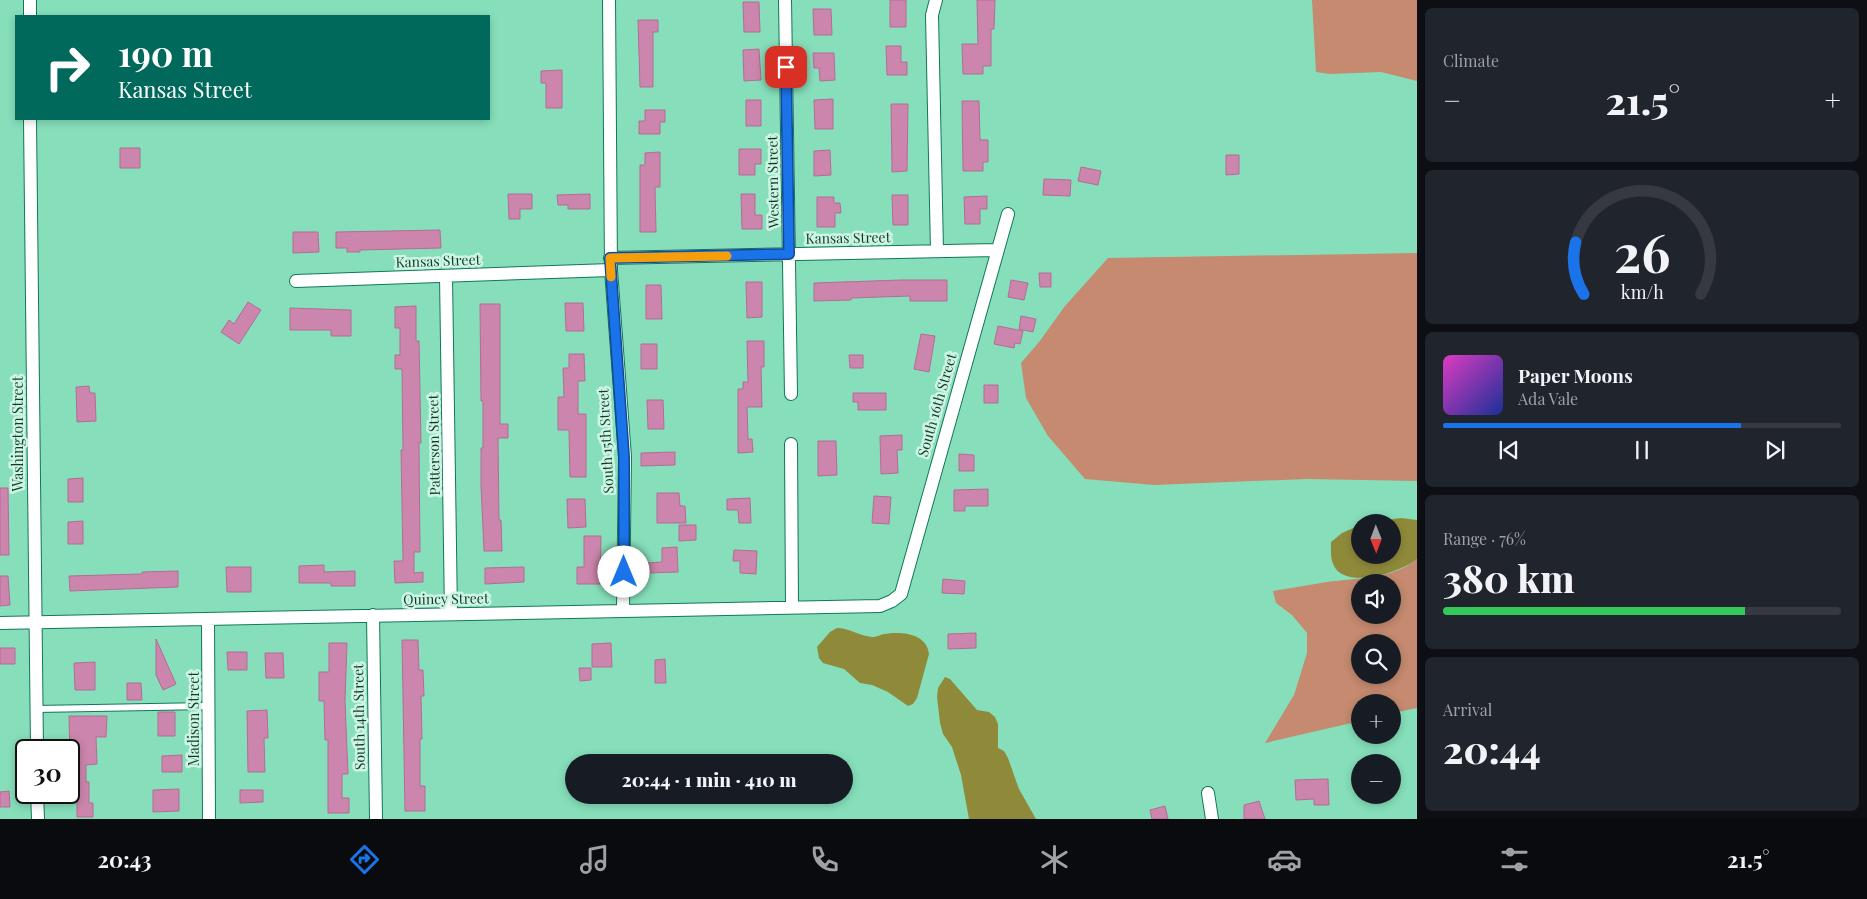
<!DOCTYPE html>
<meta charset="utf-8">
<style>
body{margin:0;font-family:"Playfair Display",serif;background:#20242c;color:#f1f3f6;height:100vh;display:flex;flex-direction:column;font-size:19px;white-space:nowrap}
*{box-sizing:border-box;margin:0}
p{font-size:16px;color:#9ea1a6}
.icon{flex:none;width:28px;height:28px;fill:none;stroke:currentColor;stroke-width:2;stroke-linecap:round;stroke-linejoin:round}
.map{position:relative;flex:1;overflow:hidden}
.sheet{display:flex;flex-direction:column;gap:8px;padding:8px;background:#0d0f14;width:450px}
.sheet>*{flex:none}
.banner{position:absolute;left:15px;top:15px;width:475px;height:105px;border-radius:0px;box-shadow:0 2px 8px #0003;background:#00695c;color:#fff;overflow:hidden}
.needle{width:32px;rotate:179deg}
.tools{position:absolute;left:1351px;top:514px;display:grid;gap:10px}
.tools a{display:grid;place-items:center;width:50px;height:50px;border-radius:50%;background:#171b24;box-shadow:0 2px 8px #0003;font-size:25px}
.speed{position:absolute;left:15px;top:739px;display:flex;gap:10px;font-size:25px;font-weight:700;text-align:center}
.speed>*{display:grid;place-content:center;width:65px;height:65px;border-radius:50%;background:#171b24;box-shadow:0 2px 8px #0003;line-height:1}
.speed .limit{border:2px solid #111;border-radius:8px;background:#fff;color:#111}
.pin{position:absolute;display:grid;place-items:center;width:42px;height:42px;color:#fff;margin:-21px;border-radius:10px;box-shadow:0 2px 8px #0006}
.me{position:absolute;width:55px;margin:-28px;rotate:0deg;stroke-linejoin:round;filter:drop-shadow(0 0 4px #0008)}
.turn{display:flex;align-items:center;gap:18px;height:105px;padding:0 20px;font-size:22px}
.turn .icon{width:65px;height:65px;stroke-width:2.5}
.turn b{display:block;font-size:35px;line-height:42px}
.big{font-size:38px;font-weight:800;line-height:1.1}
.sheet .card{flex:1;display:flex;flex-direction:column;justify-content:center;gap:8px;min-width:0;padding:0 18px;border-radius:8px;background:#20242c}
.sheet .dial{align-items:center;gap:0}
.dial svg{height:130px;overflow:visible;fill:none;stroke:#363941;stroke-width:7;stroke-linecap:round;text-anchor:middle}
.dial text{fill:#f1f3f6;stroke:none}
.song{display:flex;align-items:center;gap:15px}
.cover{width:60px;height:60px;border-radius:8px;background:linear-gradient(135deg,hsl(310 70% 55%),hsl(230 70% 35%))}
.played{height:5px;border-radius:2px;background:linear-gradient(90deg,#1a73e8 75%,#363941 75%)}
.keys{display:flex;justify-content:space-around;direction:ltr}
.heat{display:flex;justify-content:space-between;align-items:center;font-size:28px;direction:ltr}
.charge{height:8px;border-radius:4px;background:linear-gradient(90deg,#34c759 76%,#363941 0)}
.trip{position:absolute;left:565px;top:754px;width:288px;height:50px;border-radius:25px;background:#171b24;box-shadow:0 2px 8px #0003;font-weight:800;line-height:50px;text-align:center}
.menu{display:flex;height:80px;justify-content:space-around;align-items:center;background:#090b0e;color:#9ea1a6}
.menu .icon{width:35px;height:35px}
.menu .active{color:#1a73e8}
.menu b{font-size:22px;color:#f1f3f6}
main{display:flex;flex:1;min-height:0}
.map>svg:first-child{display:block}
.green{fill:#c58a6f;fill-rule:evenodd}
.water{fill:#8f8a3a}
.building{fill:#cc85ac;stroke:#b36d94}
.lines{fill:none;stroke-linecap:round;stroke-linejoin:round}
.service-casing{stroke:#117858;stroke-width:8}
.minor-casing{stroke:#117858;stroke-width:14}
.service{stroke:#fff;stroke-width:6}
.minor{stroke:#fff;stroke-width:12}
.route-casing{stroke:#114b97;stroke-width:12}
.route{stroke:#1a73e8;stroke-width:9}
.slow{stroke:#f59e0b;stroke-width:9}
.labels{text-anchor:middle;stroke-width:5;stroke-linejoin:round;paint-order:stroke}
.street-label{font-size:14px;fill:#13392b;stroke:#ccf6e3}
</style>
<main>
<div class="map">
<svg width="1417" height="819" viewBox="0 0 1417 819">
<rect width="100%" height="100%" fill="#86dfba"/>
<path class="green" d="M1312,0H1417V81L1381,72L1330,74L1316,72Z
M1417,253V481L1307,479L1154,485L1085,479L1048,436L1026,398L1021,363L1039,342L1065,306L1108,258Z
M1417,559V708L1393,713L1392,702H1360V721L1265,743L1294,695L1307,653V633L1292,615L1276,603L1273,591C1291,588 1309,585 1327,582C1356,578 1394,579 1417,559ZM1360,582H1392V615H1360ZM1360,642H1392V675H1360Z"/>
<path class="water" d="M1401,518L1417,520V559C1402,572 1346,590 1334,566C1330,558 1331,551 1331,542L1342,533L1360,525V555H1392V522H1371Z
M837,628C849,628 860,636 872,637C877,637 879,635 884,634C901,631 927,633 929,654L917,698L913,704L908,706L888,692L872,685L860,683L844,669L823,663L819,658L817,647L830,632Z
M945,677L950,679L977,710L989,712L995,717L998,724V748L1004,751L1008,758L1019,789L1036,819H969L961,775L952,747L943,734L940,723L937,697L938,688Z"/>
<path class="building" d="M890,0H906V27H890Z
M977,0H995L994,29H991V66H983V74H963L962,44H978Z
M743,2H759L760,32H744Z
M813,9H831L832,35H814Z
M638,20H658V32H653V87H640Z
M886,46H901V62H907V75H887Z
M759,49L761,80L744,81L743,50Z
M813,53H834L835,80L820,81L819,68H814Z
M562,70V108H546V83H541V71Z
M833,99V129H815L814,100Z
M746,100H761V126H746Z
M962,101H979L980,140H988V162H983V171H963Z
M891,104H908L907,171L892,172Z
M645,110H665V122H660V134H639V121H645Z
M120,148H140V168H120Z
M739,149H761V164H755V175H739Z
M830,150L831,175L814,176V151Z
M660,152V187H655L656,232H640V165H645V153Z
M1226,155H1239V174L1226,175Z
M1081,167L1101,171L1098,185L1078,181Z
M1044,179L1071,180L1070,196L1043,195Z
M508,194H532V209H520V219H509Z
M590,194V209H568V205H558L557,195Z
M741,194H755V215H762V229H742Z
M892,195H908V225H893Z
M987,196V209H980V224H965L964,197Z
M817,197H834V203H840L841,213H835V227H817Z
M440,230L441,248L360,250V252H347V248H336V232Z
M293,232H318L319,252L293,253Z
M1039,273H1051V287H1040Z
M901,280H947V301H910V296L851,298V300L814,301V283Z
M1011,280L1028,283L1024,300L1008,297Z
M746,282H762V317L747,318Z
M646,285H661L662,319H646Z
M248,302L261,310L239,344L221,332L229,320L234,324Z
M565,303H583L584,331H566Z
M480,304H500V424H508V438H498L499,520H501L502,551H484L481,486V448H483V401H481Z
M416,306V341H419L421,443H419L420,552H414V573L423,572V582L395,583L394,561H403L401,450H403L402,369H395V355H400V328H395V307Z
M290,308L351,310V336H331V330H290Z
M1021,316L1036,319L1033,332L1019,329Z
M998,326L1023,331L1020,344L1015,343L1014,348L994,344Z
M921,334L935,336L929,372L914,369Z
M747,341H764V367H761L762,407H747L748,439H752L753,452L738,453V389H743V382H748Z
M641,344H657V369H641Z
M569,354H584L585,381H578V414H586V477H570L569,430H558V397H564L563,368H569Z
M849,355H863V368H850Z
M984,385H998V403H984Z
M89,386L90,393H95L96,421L77,422L76,387Z
M853,393H886V410H858V402H853Z
M647,400H663L664,429H648Z
M902,435V450H897L898,473L881,474L880,436Z
M818,441H836L837,475L818,476Z
M675,452V465L641,466V453Z
M959,454L974,455V471H959Z
M83,478V502H68V479Z
M0,488H8L9,555H0Z
M988,489V506H965V511H954V490Z
M657,493H679L680,506H685L686,523H657Z
M874,496L891,497L889,524L872,523Z
M750,498L751,523H739L738,510H727V499Z
M567,499H585L586,527L568,528Z
M83,521V544H68V522Z
M679,525H696V540L679,541Z
M584,536H601L600,584H577V567H584Z
M677,547L678,572L647,573V563L662,562V548Z
M734,550L757,551L756,574L740,573V561H733Z
M324,565V572L355,571V586H331V583H299V566Z
M226,567H251V592H227Z
M524,567V582L485,584V568Z
M178,571V587L70,591L69,576L142,574V572Z
M0,576H8L10,605L0,606Z
M943,579L965,581L964,594L942,593Z
M976,633V648L948,649V634Z
M156,639L176,684L163,690L156,675Z
M402,640H418L419,670H423L424,696H421L422,739H420V786H425V811H405Z
M329,643H347L345,701L348,774H342V798H349V813H328V740H325L324,701H319V672H329Z
M611,643L612,667H592V644Z
M0,648H15V664H0Z
M227,652H247V670H228Z
M265,653H283L284,678H266Z
M665,659L666,683H655V660Z
M95,662V690H75L74,663Z
M579,668H591V680L580,681Z
M127,683H141L142,700H127Z
M267,710L268,738H264L265,772H248L247,711Z
M158,712H175V736H158Z
M69,716H107L106,737H96L97,764L86,765V782H89V803H93V817H77V801H71Z
M182,755V772H162V756Z
M1328,779L1329,805H1314V799L1296,800L1295,780Z
M179,789V811L153,812V790Z
M240,790H263V802L240,803Z
M9,791L10,807H0V792Z
M1259,801L1265,819H1244V805Z
M1165,806L1168,819H1152L1150,810Z"/>
<g class="lines">
<defs>
<path id="service" d="M36,709L209,706"/>
<path id="minor" d="M30,0V16
M609,0L611,270L625,457L623,610
M785,0L791,394
M936,0L932,15L937,251
M30,119L37,750
M610,258L996,250
M446,276L451,614
M296,281L611,270
M791,444L792,607
M373,615L376,819
M208,619L209,819
M0,623L880,606L892,601L901,594L1008,214
M37,792L38,819
M1208,793L1212,819"/>
</defs>
<use href="#service" class="service-casing"/>
<use href="#minor" class="minor-casing"/>
<use href="#service" class="service"/>
<use href="#minor" class="minor"/>
</g>
<g class="lines">
<defs>
<path id="route" d="M624,572V457L610,258L789,254L786,67"/>
</defs>
<use href="#route" class="route-casing"/>
<use href="#route" class="route"/>
<path class="slow" d="M611,277L610,258L727,256"/>
</g>
<g class="labels">
<g class="street-label">
<text transform="translate(773 182) rotate(-91)" y="5">Western Street</text>
<text transform="translate(848 238) rotate(-1)" y="5">Kansas Street</text>
<text transform="translate(438 261) rotate(-2)" y="5">Kansas Street</text>
<text transform="translate(937 405) rotate(-74)" y="5">South 16th Street</text>
<text transform="translate(18 434) rotate(-90)" y="5">Washington Street</text>
<text transform="translate(606 441) rotate(-93)" y="5">South 15th Street</text>
<text transform="translate(434 445) rotate(-91)" y="5">Patterson Street</text>
<text transform="translate(446 599) rotate(-1)" y="5">Quincy Street</text>
<text transform="translate(359 717) rotate(-91)" y="5">South 14th Street</text>
<text transform="translate(194 719) rotate(-90)" y="5">Madison Street</text>
</g>
</g>
</svg>
<div class="tools">
<a><svg class="needle" viewBox="-14 -14 28 28"><path d="M0-13l5 13h-10z" fill="#e53935"/><path d="M0 13l5-13h-10z" fill="#9ea1a6"/></svg></a>
<a><svg class="icon" aria-label="sound" viewBox="0 0 24 24"><path d="M4 9h4l5-4v14l-5-4H4zM17 9q2 3 0 6"/></svg></a>
<a><svg class="icon" aria-label="search" viewBox="0 0 24 24"><circle cx="10" cy="10" r="6"/><path d="M15 15l6 6"/></svg></a>
<a>+</a>
<a>−</a>
</div>
<div class="speed"><div class="limit">30</div></div>
<div class="pin" style="left:786px;top:67px;background:#d93025"><svg class="icon" aria-label="arrive" viewBox="0 0 24 24"><path d="M6 21V4h12l-3 4 3 4H6"/></svg></div>
<svg class="me" style="left:624px;top:572px" viewBox="-20 -20 40 40"><circle r="19" fill="#fff"/><path d="M0-13L10 11 0 6-10 11z" fill="#1a73e8"/></svg>
<div class="trip">20:44 · 1 min · 410 m</div>
<div class="banner">
<div class="turn"><svg class="icon" aria-label="right" viewBox="0 0 24 24"><path d="M7 20v-9h11M14 6l5 5-5 5"/></svg><div><b>190 m</b>Kansas Street</div></div>
</div>
</div>
<section class="sheet">
<div class="card"><p>Climate</p>
<div class="heat"><a>−</a><b class="big">21.5°</b><a>+</a></div>
</div>
<div class="card dial"><svg viewBox="0 0 100 80">
<path d="M14 69A42 42 0 1 1 86 69"/>
<path d="M14 69A42 42 0 0 1 9 37" stroke="#1a73e8"/>
<text x="50" y="56" font-size="32" font-weight="700">26</text>
<text x="50" y="72" font-size="11">km/h</text>
</svg></div>
<div class="card">
<div class="song"><i class="cover"></i><div><b>Paper Moons</b><p>Ada Vale</p></div></div>
<div class="played"></div>
<div class="keys"><svg class="icon" aria-label="previous" viewBox="0 0 24 24"><path d="M18 5L8 12l10 7zM5 5v14"/></svg><svg class="icon" aria-label="pause" viewBox="0 0 24 24"><path d="M8 5v14M16 5v14"/></svg><svg class="icon" aria-label="next" viewBox="0 0 24 24"><path d="M6 5l10 7-10 7zM19 5v14"/></svg></div>
</div>
<div class="card"><p>Range · 76%</p><b class="big">380 km</b><div class="charge"></div></div>
<div class="card"><p>Arrival</p><b class="big">20:44</b></div>
</section>
</main>
<nav class="menu">
<b>20:43</b>
<svg class="icon active" aria-label="directions" viewBox="0 0 24 24"><path d="M12 3l9 9-9 9-9-9zM9 14v-3h6M13 9l2 2-2 2"/></svg>
<svg class="icon" aria-label="music" viewBox="0 0 24 24"><path d="M9 18V5l10-2v13"/><circle cx="6" cy="18" r="3"/><circle cx="16" cy="16" r="3"/></svg>
<svg class="icon" aria-label="phone" viewBox="0 0 24 24"><path d="M5 4h4l2 5-3 2q2 4 5 5l2-3 5 2v4C11 20 4 13 5 4z"/></svg>
<svg class="icon" aria-label="climate" viewBox="0 0 24 24"><path d="M12 3v18M4 7l16 10M4 17L20 7"/></svg>
<svg class="icon" aria-label="car" viewBox="0 0 24 24"><path d="M5 17H2v-5l4-1 3-4h7l3 4 3 1v5h-3M9 17h6M6 11h13"/><circle cx="7" cy="17" r="2"/><circle cx="17" cy="17" r="2"/></svg>
<svg class="icon" aria-label="filters" viewBox="0 0 24 24"><path d="M4 7h16M4 17h16"/><circle cx="9" cy="7" r="2"/><circle cx="15" cy="17" r="2"/></svg>
<b>21.5°</b>
</nav>
